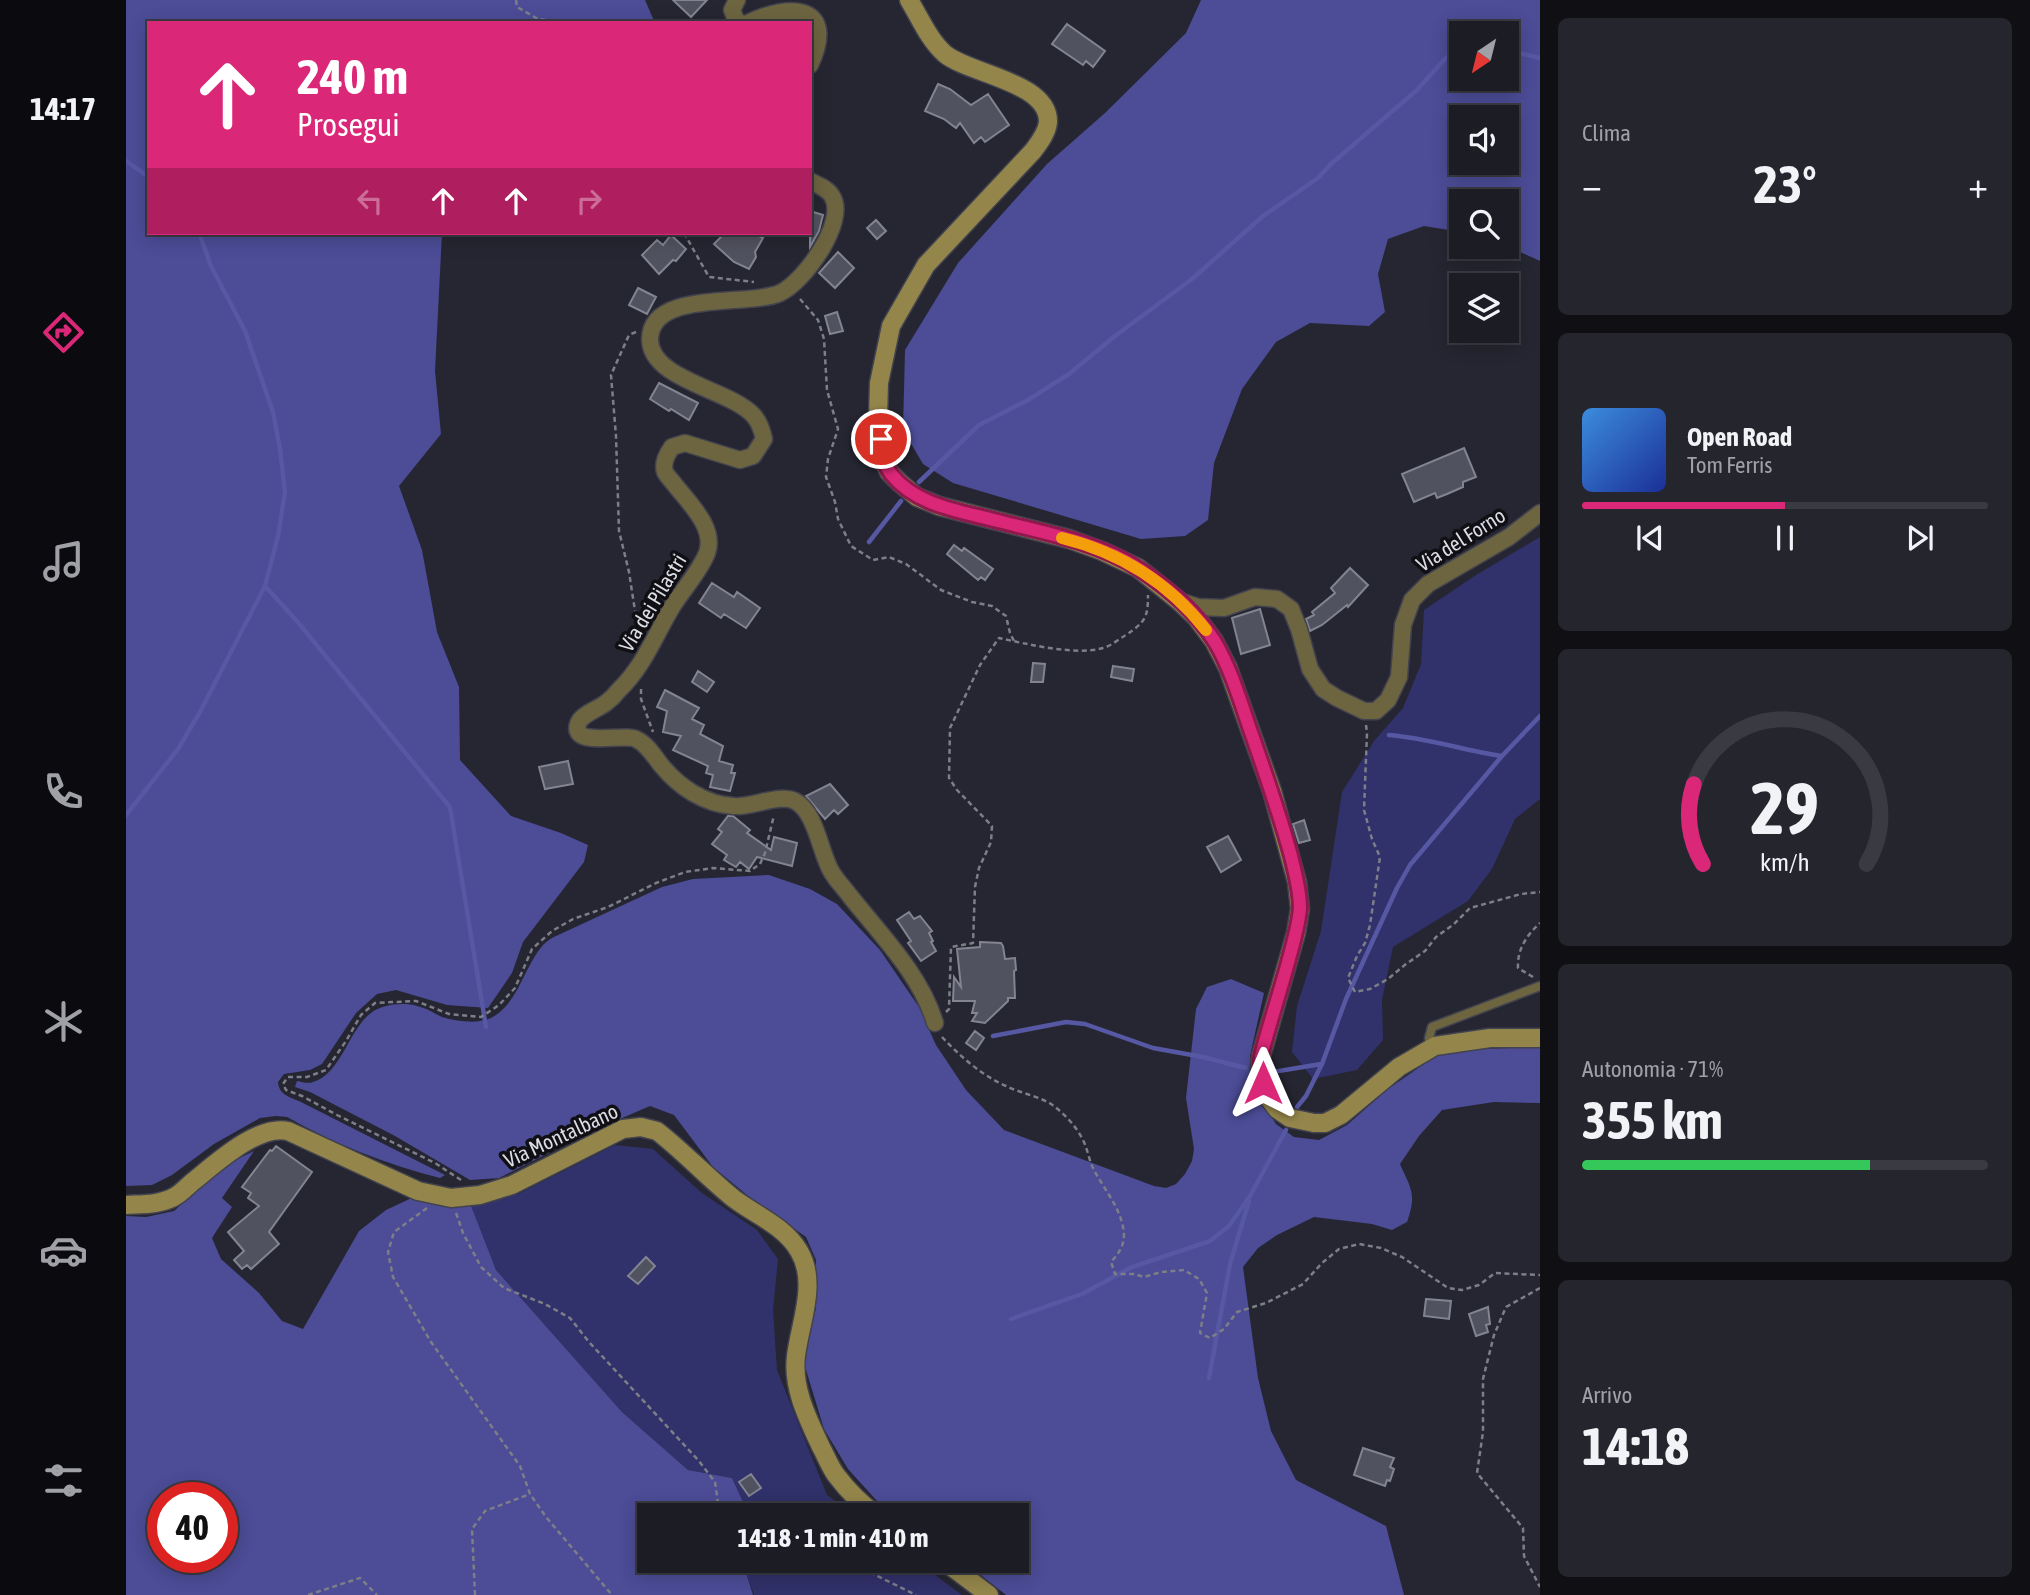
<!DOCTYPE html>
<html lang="it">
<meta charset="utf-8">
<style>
body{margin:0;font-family:"Asap Condensed",sans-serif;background:#25252d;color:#f1f3f6;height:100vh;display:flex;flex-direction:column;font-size:26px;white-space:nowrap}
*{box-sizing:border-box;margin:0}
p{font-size:23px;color:#a0a1a7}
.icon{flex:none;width:38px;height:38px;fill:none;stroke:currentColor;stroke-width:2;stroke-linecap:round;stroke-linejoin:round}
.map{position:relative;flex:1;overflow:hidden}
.panel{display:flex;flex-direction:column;gap:18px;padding:18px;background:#0f0f14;width:490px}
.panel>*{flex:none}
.top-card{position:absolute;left:21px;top:21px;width:665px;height:214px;border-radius:0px;box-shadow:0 4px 18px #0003,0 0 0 2px #3a3a42;background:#db2777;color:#fff;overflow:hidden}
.needle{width:46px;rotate:215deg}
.buttons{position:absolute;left:1323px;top:21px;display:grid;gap:14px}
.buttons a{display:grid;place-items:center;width:70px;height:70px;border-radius:0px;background:#1c1c25;box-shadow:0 4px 18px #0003,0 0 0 2px #3a3a42;font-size:35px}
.speed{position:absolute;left:21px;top:1482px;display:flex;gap:14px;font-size:35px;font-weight:700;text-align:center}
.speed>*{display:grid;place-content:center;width:91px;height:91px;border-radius:50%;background:#1c1c25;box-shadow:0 4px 18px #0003,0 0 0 2px #3a3a42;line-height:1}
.speed .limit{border:10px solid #d22;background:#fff;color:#111}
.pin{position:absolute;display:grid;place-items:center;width:60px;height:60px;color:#fff;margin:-30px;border:4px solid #fff;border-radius:50%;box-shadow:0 2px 7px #0007}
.me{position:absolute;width:77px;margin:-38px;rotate:0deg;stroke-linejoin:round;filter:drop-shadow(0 0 5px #0008)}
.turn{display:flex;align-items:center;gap:24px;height:147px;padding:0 35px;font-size:32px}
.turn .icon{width:91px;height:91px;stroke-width:2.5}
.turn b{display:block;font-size:49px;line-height:60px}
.lanes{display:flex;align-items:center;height:66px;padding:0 35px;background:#0003;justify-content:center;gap:35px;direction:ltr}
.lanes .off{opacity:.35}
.big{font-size:52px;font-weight:700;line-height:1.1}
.panel .tile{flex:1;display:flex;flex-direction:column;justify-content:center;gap:10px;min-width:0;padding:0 24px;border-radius:10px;background:#25252d}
.panel .dial{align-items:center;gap:0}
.dial svg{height:182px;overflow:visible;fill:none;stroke:#3a3a42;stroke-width:7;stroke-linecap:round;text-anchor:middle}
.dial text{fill:#f1f3f6;stroke:none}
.song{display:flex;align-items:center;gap:21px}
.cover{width:84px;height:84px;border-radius:10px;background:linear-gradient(135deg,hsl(210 70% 55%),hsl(230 70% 35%))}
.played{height:7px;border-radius:4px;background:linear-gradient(90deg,#db2777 50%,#3a3a42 50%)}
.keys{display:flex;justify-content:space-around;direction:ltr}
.heat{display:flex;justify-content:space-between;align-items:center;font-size:38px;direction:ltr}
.charge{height:10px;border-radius:5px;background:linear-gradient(90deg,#34c759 71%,#3a3a42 0)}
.trip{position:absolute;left:511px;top:1503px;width:392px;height:70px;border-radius:0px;background:#1c1c25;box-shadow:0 4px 18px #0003,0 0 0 2px #3a3a42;font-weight:700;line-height:70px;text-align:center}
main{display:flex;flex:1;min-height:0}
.tab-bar{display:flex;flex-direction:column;width:126px;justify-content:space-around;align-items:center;background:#0b0b0f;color:#a0a1a7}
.tab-bar .icon{width:49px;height:49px}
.tab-bar .selected{color:#db2777}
.tab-bar b{font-size:32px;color:#f1f3f6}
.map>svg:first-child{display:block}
.green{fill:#31316b}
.forest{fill:#4c4c97;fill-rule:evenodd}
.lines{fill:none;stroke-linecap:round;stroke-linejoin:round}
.stream{stroke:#5758a4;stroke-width:4.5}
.building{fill:#51525f;stroke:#828492;stroke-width:2}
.lane-casing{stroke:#42434e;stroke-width:11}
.street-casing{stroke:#42434e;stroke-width:19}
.secondary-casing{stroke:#42434e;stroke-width:21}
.path{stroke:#7d7e87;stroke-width:2.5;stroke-dasharray:5 3.5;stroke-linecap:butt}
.lane{stroke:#6d6440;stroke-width:8}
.street{stroke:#6d6440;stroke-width:16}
.secondary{stroke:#94864b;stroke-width:18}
.route-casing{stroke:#8e194d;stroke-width:18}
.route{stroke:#db2777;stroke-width:12}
.slow{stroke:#f59e0b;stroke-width:12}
.labels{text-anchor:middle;stroke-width:7;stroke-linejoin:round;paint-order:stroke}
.street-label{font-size:21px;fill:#dcdde4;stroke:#0f0f14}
</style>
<main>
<nav class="tab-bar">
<b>14:17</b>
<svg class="icon selected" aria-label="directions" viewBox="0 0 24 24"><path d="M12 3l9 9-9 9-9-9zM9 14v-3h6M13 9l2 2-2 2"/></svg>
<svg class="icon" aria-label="music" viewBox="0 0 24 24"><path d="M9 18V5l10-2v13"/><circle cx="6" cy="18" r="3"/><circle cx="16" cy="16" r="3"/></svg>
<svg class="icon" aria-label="phone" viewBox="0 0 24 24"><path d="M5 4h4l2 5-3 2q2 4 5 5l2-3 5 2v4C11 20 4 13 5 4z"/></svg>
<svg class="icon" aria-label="climate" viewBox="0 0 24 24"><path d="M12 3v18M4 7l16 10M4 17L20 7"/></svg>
<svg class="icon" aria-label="car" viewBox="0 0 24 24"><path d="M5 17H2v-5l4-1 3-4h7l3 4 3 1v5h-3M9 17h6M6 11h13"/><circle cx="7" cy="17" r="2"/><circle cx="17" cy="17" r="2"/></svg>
<svg class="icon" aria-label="filters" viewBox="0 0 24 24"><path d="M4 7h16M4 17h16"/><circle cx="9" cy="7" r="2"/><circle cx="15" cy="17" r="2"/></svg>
</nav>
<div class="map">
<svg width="1414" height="1595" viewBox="0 0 1414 1595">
<rect width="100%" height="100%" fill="#252631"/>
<path class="green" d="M1414,537V799L1389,819L1366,869L1342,901L1267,947L1256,1000L1257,1040L1231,1070L1187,1079L1166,1052L1171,1006L1195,931L1216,792L1248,741L1277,708L1295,664L1298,610L1350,575Z
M489,1145L527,1149L576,1193L631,1230L652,1259L647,1310L651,1370L701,1495L729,1515H623L606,1478L562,1470L496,1412L370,1270L344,1203L392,1194Z
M626,1561H790L836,1595H628L619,1569Z"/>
<path class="forest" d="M0,0H519L529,23H23V233H316L309,371L315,434L273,486L296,550L311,632L333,687L334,760L385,816L435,833L462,845L458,862L397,942L386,973L362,1008L321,1005L270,990L251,994L230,1013L196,1064L184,1070L158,1074L152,1082C153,1095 164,1097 175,1102L319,1175L314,1178C262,1165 208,1144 161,1117L150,1116L134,1118L88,1144L46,1175L26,1185L0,1186Z
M1075,0H1414V261L1381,246V201H1335V232L1298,226L1262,239L1252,274L1259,312L1243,326L1184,323L1150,342L1116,389L1088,463L1082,520L1059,536L1015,539L827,483L797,464L777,430L779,350L832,263L921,164L979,113L1060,33ZM1335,33H1381V79H1335ZM1335,117H1381V163H1335Z
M643,875L684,889L711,904L754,950L793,1007L810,1045L840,1090L878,1130L1028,1186L1040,1188L1050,1184L1059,1174L1066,1161L1068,1149L1060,1098L1070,1009L1081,987L1105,979L1138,993L1124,1056L1128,1088L1150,1124L1168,1137L1193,1140L1221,1125L1262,1089L1311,1055L1357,1049L1414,1047V1103L1368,1102L1316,1110L1293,1136L1274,1164C1285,1189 1291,1194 1281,1222L1266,1230L1246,1224L1188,1217L1151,1235L1132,1248L1117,1267L1132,1378L1145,1431L1170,1480L1260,1526L1278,1595H880L837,1561H891V1516L772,1515L751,1501L722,1469L698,1429L677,1360L690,1308V1260L680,1237L621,1195L587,1167L548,1115L524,1106L466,1131L373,1178L344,1180L269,1136L184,1092L169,1087L171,1081C176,1082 182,1084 187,1082C215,1074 223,1029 245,1013C256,1004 278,1002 291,1006C300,1008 308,1013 316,1017C325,1020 344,1023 354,1021C390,1016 396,968 417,945C421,941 425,938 430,936L536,887L567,879Z
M128,1151L96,1198L106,1207L86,1238L95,1259L133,1293L156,1321L177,1329L233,1231L260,1210L292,1195L344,1203L370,1270L496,1412L562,1470L606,1478L623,1515L523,1516V1561H626L619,1569L627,1595H0V1216L20,1217L48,1211L101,1164ZM37,1498H96V1558H37Z"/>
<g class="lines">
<path class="stream" d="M1381,50L1414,58
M0,161L23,177
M793,482L853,425L902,400L943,374L989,336L1066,279L1137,216L1192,178L1205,164L1291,90L1317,61L1325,54L1335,49
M743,542L775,501
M139,586L170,620L324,807L360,1027
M1263,735C1301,738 1337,750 1375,756
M0,815L52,749L74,712L139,586L152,536L159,492L154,449L147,412L119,331L85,266L73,233
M867,1036L940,1022L959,1024L1027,1048L1077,1057L1120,1068
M1141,1073L1195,1064
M1171,1107L1180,1096L1196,1064L1220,999L1271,888L1284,865L1376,756L1414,716
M885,1319L956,1294L1006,1267L1084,1241L1103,1226L1124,1196L1160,1130
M1083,1378L1104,1264L1123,1201"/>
</g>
<path class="building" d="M547,0H581L565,17Z
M941,24L979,51L967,67L960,61L957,65L926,44Z
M812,84L824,89L845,105L862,94L883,125L859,142L855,137L848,143L834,123L830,128L818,119L799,111Z
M684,211L697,215L693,231L684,247Z
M750,220L760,231L751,239L741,228Z
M599,233H627L637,238L629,252L630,257L623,269L608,262L588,244Z
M545,235L560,249L550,261L547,260L533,274L516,255L531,240L537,245Z
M712,252L728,268L709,288L693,273Z
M512,288L530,297L521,314L503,305Z
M711,312L717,331L704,334L699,316Z
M533,383L572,403L563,420L545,409L543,411L524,399Z
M1338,448L1350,477L1337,482V487L1321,494L1311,498L1309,493L1288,502L1276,474Z
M828,545L836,551L838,548L867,569L859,580L855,577L852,580L821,554Z
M1224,568L1242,585L1222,607L1221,605L1196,625L1184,631L1180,619L1188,615L1186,612L1209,593L1205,588Z
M586,583L608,597L611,592L634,608L620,628L598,614L595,618L573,603Z
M1134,609L1144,645L1115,654L1106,618Z
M907,663L919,664L917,682H905Z
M987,666L1008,669L1006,681L985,677Z
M572,671L588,682L581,692L566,682Z
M539,690L573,708L566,719L578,725L574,734L597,746L593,761L607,765L605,773H609L604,791L584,787L587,775L580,773L582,766L547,750L555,736L537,732L541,711L531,707Z
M442,761L447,784L419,789L413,767Z
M704,784L722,805L712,814L708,810L699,819L680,796Z
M602,816H607L624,830L621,833L645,850L648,837L671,843L666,866L631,857L623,869L614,862L610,867L598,860L601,855L586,844L596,832L592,829Z
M1178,820L1184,840L1173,843L1167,824Z
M1102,836L1115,860L1095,872L1081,847Z
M783,912L788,919L794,916L806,931L803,933L807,941L805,942L810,951L795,961L782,943L785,941L771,920Z
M854,942L875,943L877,946L879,959L889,958L890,970L888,971L889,998H882V1001L859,1023L846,1021L851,1013H846L849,1001H827L828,977L835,987L831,949L854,947Z
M849,1031L858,1038L850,1050L840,1043Z
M150,1146L186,1172L143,1232L153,1244L125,1269L121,1265L116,1269L108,1260L118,1251L102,1232L133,1206L122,1198L125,1193L116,1187L144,1150L146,1151Z
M520,1257L529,1266L512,1284L502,1276Z
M1300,1299L1325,1301L1323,1319L1298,1316Z
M1362,1307L1364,1324L1360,1325L1362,1332L1350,1336L1343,1314Z
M1237,1448L1268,1458L1264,1467L1268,1469L1264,1481L1261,1480L1259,1486L1228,1475Z
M625,1474L635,1488L623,1496L613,1482Z"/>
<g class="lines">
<defs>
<path id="lane" d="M1309,1046L1304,1044L1303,1038L1306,1027L1414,986"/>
<path id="street" d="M611,0L606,10L610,20L614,23
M622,23C664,2 712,5 684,65
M684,181C692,185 701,188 706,196C722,221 678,282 654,293C623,307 525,289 524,339C524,380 603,389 627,415C633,421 636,430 638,439L627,456L614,460L559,443L546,447C541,454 536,463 539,472C541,476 546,481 549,485C563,503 590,528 581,553C573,573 557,589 546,607C528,637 518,666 492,691C489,695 485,699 481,702C473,709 455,714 452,724C444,748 499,733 510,739C521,744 528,756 535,765C553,787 578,804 607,806C625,808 654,793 669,801C690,812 694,852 705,871C710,880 718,888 724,896C755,935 795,975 809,1023
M1053,601L1072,607L1098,608L1129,597L1151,599L1165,609L1173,629L1184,669L1197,689L1211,698L1238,711H1250L1262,700L1273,677L1277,625L1286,600L1302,584L1383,537L1414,513"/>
<path id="secondary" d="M783,0C794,18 803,40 819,54C843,74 923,82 922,122C921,133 913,143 907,151L800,265L765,326L753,383L752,418L757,459L763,472L774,483L791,497L813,506L943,539L976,551L1012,568L1053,601L1070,617L1088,641L1102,668L1146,791L1171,882L1174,909L1170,933L1135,1056L1134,1070L1137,1083L1142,1097L1151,1109L1164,1118L1188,1123H1199L1215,1115L1273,1067L1309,1046L1364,1038H1414
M0,1205C16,1204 33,1205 48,1197C56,1193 62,1185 69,1180C91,1162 133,1124 162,1131L292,1191L325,1198L354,1195L386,1185L497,1129L515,1127L531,1131C558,1152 581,1177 607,1198C629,1215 659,1226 673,1251C692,1282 674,1323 670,1356C666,1388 682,1419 695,1447C700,1456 704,1467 710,1475C722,1491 736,1505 752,1516
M818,1561L863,1595"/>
</defs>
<use href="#lane" class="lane-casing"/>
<use href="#street" class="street-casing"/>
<use href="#secondary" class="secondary-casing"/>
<path class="path" d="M390,0L391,7L412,19L447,23
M558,233L583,277L628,282
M674,299L692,320L698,339L701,390L712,429L702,459L700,477L709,502L712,519L725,546L747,560L763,557L780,564L815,590L846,602L866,606L880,616L884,633L888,641
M510,332L503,335L485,375L490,436L493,531L503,572L513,637
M515,689V699L527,732
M1240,725L1241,733L1238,810L1246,839L1254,857L1244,925L1239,943L1231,956L1222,978L1229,992L1244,989L1262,979L1280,964L1299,951L1310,937L1328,924L1344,908L1395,894L1414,892
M1407,977L1392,968C1391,949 1401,935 1414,923
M820,1012L823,1009L825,947L847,943L849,887L853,868L865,842L866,826L831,790L823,778L824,728L854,665L873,638C901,644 950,656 977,648C985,646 993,639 1000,635C1019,622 1022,618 1022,595
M816,1037C834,1056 855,1075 880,1086C894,1093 912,1096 925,1104C938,1113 950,1126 957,1140C962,1150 963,1161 968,1170C979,1191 996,1209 998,1234C998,1246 993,1253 985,1262L989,1274H1008L1018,1277L1035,1272L1058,1270L1073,1279L1081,1293L1074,1333L1084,1338L1098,1329L1111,1312L1140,1303L1177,1284L1196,1263L1213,1249L1233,1244L1255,1248L1276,1257L1322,1288L1336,1290L1353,1285L1369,1273L1414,1275
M335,1180L309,1163L211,1115L176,1096L160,1090L157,1084L162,1077H181L200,1070L220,1041L235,1015L249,1003L290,1001L323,1014L355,1017L373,1005L389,988L406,949L426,931L447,919L482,907L530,883L559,872L587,868L624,871L634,864L639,853L648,815
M301,1208L268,1232L262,1252L267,1277L305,1342L394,1466L404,1494L420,1517L486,1595
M330,1213L337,1233L355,1267L378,1288L419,1304L444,1318L463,1342L573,1461L589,1482L592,1503L596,1516
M1414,1288L1380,1307L1368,1335L1357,1379V1432L1351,1473L1397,1528L1398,1556L1414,1587
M712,1561L727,1564L790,1595
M182,1595L234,1578L251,1595
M349,1595L346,1529L359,1511L404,1494"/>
<use href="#lane" class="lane"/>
<use href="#street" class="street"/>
<use href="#secondary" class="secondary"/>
</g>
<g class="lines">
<defs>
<path id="route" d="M755,439C756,451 757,463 765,474C789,504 828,510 864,519C913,532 970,541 1013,569C1042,588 1071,613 1089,642C1106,671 1115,704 1126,735C1140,775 1154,815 1165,856C1169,873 1174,890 1174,908C1173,923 1168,940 1164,955C1155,989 1144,1022 1135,1056L1134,1070L1137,1083"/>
</defs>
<use href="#route" class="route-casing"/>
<use href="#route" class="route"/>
<path class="slow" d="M936,538C993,552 1043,583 1080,630"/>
</g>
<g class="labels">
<g class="street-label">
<text transform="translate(1335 540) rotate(-32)" y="7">Via del Forno</text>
<text transform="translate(527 603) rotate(-59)" y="7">Via dei Pilastri</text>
<text transform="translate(435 1136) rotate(-25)" y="7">Via Montalbano</text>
</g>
</g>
</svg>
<div class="buttons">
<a><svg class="needle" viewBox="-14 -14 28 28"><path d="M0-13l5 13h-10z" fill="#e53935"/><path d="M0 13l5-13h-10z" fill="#a0a1a7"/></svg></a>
<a><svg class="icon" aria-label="sound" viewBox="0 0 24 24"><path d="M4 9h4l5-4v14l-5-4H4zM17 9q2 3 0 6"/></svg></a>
<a><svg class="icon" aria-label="search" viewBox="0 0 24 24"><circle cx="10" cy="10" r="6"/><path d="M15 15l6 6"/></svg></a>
<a><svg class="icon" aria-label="layers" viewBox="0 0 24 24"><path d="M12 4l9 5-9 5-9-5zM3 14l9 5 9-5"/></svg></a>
</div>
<div class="speed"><div class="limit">40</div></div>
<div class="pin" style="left:755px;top:439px;background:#d93025"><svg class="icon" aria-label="arrive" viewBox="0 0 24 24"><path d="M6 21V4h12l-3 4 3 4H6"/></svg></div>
<svg class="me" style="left:1137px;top:1083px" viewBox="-20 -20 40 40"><path d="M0-17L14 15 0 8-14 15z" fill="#db2777" stroke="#fff" stroke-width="4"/></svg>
<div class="trip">14:18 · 1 min · 410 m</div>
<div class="top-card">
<div class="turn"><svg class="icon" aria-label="ahead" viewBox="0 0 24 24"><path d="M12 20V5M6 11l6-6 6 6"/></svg><div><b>240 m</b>Prosegui</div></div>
<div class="lanes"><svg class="icon off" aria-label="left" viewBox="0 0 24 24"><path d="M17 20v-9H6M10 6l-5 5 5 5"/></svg><svg class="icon" aria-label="ahead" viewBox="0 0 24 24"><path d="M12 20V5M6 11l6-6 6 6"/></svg><svg class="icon" aria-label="ahead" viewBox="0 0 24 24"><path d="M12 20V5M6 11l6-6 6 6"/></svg><svg class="icon off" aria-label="right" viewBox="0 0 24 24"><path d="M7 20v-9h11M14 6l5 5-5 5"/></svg></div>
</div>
</div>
<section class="panel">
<div class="tile"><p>Clima</p>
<div class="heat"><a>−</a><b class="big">23°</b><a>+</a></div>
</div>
<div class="tile">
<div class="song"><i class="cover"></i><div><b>Open Road</b><p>Tom Ferris</p></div></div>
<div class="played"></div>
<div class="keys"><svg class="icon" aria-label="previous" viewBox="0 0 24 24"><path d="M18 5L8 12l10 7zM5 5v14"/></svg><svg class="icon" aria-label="pause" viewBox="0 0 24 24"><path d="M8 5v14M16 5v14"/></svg><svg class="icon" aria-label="next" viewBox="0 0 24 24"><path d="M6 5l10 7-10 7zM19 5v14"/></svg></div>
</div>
<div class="tile dial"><svg viewBox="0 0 100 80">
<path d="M14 69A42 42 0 1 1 86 69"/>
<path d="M14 69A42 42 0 0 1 10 34" stroke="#db2777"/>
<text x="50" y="56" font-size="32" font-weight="700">29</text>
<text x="50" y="72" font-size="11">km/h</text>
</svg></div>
<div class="tile"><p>Autonomia · 71%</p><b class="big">355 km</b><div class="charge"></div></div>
<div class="tile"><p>Arrivo</p><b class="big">14:18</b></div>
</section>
</main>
